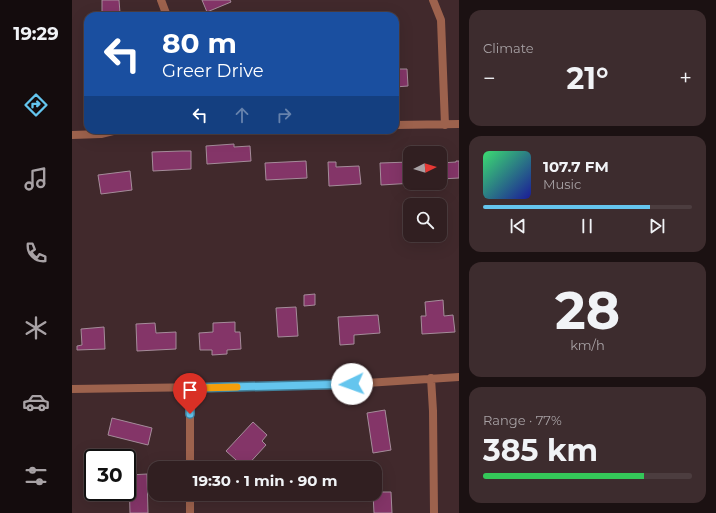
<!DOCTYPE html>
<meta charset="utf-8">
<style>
body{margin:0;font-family:Montserrat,sans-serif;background:#3d2c2e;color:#f1f3f6;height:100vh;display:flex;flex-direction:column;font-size:15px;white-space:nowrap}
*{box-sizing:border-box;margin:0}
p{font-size:13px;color:#a8a2a5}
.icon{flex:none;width:22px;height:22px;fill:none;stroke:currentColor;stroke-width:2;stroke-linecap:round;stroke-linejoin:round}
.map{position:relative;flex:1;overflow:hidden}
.drawer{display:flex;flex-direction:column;gap:10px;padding:10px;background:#1b1112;width:257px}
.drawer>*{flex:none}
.guide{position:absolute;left:12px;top:12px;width:315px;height:122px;border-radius:12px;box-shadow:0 4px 16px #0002,0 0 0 1px #4c3d3f;background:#1a4fa0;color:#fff;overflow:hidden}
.needle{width:26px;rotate:85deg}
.buttons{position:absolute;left:331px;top:146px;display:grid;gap:8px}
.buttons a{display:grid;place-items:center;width:44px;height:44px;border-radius:8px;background:#311f21;box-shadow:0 4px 16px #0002,0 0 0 1px #4c3d3f;font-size:20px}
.speed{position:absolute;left:12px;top:449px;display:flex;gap:8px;font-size:20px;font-weight:700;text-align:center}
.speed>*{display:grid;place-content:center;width:52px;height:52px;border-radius:50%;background:#311f21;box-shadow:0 4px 16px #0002,0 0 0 1px #4c3d3f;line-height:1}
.speed .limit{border:2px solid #111;border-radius:6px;background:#fff;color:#111}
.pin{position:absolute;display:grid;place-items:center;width:34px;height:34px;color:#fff;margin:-41px -17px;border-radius:50% 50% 50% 0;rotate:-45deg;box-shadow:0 0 4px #0007}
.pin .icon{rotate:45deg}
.me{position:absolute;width:44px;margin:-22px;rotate:267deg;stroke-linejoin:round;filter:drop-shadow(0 0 3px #0008)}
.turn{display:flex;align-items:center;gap:14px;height:84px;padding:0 12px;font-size:18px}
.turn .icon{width:52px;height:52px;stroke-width:2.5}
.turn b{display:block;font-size:28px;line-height:34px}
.lanes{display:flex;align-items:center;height:38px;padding:0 12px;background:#0003;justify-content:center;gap:20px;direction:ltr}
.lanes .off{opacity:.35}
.big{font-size:30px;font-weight:700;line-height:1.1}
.drawer .widget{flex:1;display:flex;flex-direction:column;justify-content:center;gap:6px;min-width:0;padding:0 14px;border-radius:12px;background:#3d2c2e}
.drawer .dial{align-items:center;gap:0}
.dial b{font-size:52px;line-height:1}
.song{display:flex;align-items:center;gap:12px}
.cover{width:48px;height:48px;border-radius:6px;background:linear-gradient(135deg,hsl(140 70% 55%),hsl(240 70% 35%))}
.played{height:4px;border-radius:2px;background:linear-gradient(90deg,#64c5ee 80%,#4c3d3f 80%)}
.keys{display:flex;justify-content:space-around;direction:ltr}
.heat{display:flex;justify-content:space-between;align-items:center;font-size:22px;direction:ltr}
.charge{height:6px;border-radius:3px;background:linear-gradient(90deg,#34c759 77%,#4c3d3f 0)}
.trip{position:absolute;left:76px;top:461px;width:234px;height:40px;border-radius:12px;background:#311f21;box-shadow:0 4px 16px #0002,0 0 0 1px #4c3d3f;font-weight:700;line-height:40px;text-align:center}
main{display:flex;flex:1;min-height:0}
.tab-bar{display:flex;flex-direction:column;width:72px;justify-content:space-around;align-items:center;background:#140c0d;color:#a8a2a5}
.tab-bar .icon{width:28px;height:28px}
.tab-bar .selected{color:#64c5ee}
.tab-bar b{font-size:18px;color:#f1f3f6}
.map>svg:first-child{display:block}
.building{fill:#843568;stroke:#a58c9a}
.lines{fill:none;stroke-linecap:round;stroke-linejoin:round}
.minor{stroke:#9d624d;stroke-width:8}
.route-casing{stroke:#41809b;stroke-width:10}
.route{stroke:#64c5ee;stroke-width:7}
.slow{stroke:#f59e0b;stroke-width:7}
</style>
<main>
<nav class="tab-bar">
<b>19:29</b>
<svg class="icon selected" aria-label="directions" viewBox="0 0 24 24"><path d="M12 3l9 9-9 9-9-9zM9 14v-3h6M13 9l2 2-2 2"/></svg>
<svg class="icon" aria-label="music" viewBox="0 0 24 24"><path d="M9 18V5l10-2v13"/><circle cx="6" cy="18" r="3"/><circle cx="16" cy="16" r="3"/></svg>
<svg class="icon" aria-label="phone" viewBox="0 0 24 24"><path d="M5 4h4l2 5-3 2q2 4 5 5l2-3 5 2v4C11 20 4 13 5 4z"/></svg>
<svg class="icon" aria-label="climate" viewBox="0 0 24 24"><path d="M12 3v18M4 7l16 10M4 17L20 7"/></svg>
<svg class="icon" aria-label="car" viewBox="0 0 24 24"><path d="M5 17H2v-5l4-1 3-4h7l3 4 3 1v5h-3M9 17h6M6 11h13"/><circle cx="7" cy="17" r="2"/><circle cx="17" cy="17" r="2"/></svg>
<svg class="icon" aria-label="filters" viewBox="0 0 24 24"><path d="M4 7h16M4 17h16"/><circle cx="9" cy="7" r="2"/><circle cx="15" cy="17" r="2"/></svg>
</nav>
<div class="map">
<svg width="387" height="513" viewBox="0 0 387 513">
<rect width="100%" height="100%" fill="#41292c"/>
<path class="building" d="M30,0H47L48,13L30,14Z
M130,0H158L159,2L135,12Z
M323,69H335L336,86L323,87Z
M162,144V147L178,146L179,161L135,164L134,146Z
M110,151H119V169L81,171L80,152Z
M234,161L235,178L194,180L193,163Z
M384,161H387V178L369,179L368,163L384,162Z
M256,162H264V167L287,166L289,184L257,186Z
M338,162V183H342L309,185L308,163Z
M58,171L60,190L29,194L26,175Z
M243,294V305L232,306V295Z
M371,300L372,316L381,315L383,332L350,334L349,316H354L353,302Z
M224,307L226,336L206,337L204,308Z
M306,315L308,333L282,335V344L268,345L266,317Z
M163,322V332H168L169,349L155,350V354L140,355V350H128L127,333L141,332V323Z
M83,323L84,333L104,332V349L65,351L64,324Z
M32,327L33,349L5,350V346L10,345L9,329Z
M313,410L319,450L301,453L295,413Z
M40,418L80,428L76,445L36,435Z
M181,422L195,435L190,441L194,445L173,468L154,451Z
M75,474L76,513H58L57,475Z
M303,492H319L320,513H302L301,494H303Z"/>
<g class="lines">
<path class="minor" d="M89,0L95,16
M361,0L369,20L373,125
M323,125L387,124
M0,135L29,134L45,130
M359,378L361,411L362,513
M118,388V468
M0,389L264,385L387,377
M118,494V513"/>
</g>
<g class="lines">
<defs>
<path id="route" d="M118,414V388L280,384"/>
</defs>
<use href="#route" class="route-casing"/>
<use href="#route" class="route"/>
<path class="slow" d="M127,388L165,387"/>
</g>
</svg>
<div class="buttons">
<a><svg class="needle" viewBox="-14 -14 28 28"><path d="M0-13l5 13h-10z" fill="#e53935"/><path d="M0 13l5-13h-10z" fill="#a8a2a5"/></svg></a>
<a><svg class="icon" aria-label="search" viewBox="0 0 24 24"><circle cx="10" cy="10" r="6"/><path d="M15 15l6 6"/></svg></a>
</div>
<div class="speed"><div class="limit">30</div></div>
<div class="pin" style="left:118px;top:414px;background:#d93025"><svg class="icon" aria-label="arrive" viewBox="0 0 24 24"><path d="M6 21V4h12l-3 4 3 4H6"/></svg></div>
<svg class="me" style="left:280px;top:384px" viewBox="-20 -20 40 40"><circle r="19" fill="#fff"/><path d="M0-13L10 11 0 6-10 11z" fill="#64c5ee"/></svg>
<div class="trip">19:30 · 1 min · 90 m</div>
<div class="guide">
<div class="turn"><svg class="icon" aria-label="left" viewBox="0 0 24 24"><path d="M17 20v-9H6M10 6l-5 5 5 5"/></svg><div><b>80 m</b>Greer Drive</div></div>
<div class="lanes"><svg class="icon" aria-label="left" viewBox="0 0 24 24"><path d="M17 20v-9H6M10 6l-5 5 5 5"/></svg><svg class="icon off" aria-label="ahead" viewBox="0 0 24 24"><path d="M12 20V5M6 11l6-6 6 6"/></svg><svg class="icon off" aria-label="right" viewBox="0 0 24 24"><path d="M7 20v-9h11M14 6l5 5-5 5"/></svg></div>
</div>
</div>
<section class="drawer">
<div class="widget"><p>Climate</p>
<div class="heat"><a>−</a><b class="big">21°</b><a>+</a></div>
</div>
<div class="widget">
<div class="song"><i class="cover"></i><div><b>107.7 FM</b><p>Music</p></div></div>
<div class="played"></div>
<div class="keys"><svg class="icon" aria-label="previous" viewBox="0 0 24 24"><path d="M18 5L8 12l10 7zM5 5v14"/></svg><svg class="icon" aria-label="pause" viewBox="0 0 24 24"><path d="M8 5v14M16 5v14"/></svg><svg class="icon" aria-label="next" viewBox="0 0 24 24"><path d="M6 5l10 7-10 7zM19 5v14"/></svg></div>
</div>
<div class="widget dial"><b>28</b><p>km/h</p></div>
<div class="widget"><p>Range · 77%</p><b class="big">385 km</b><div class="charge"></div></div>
</section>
</main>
